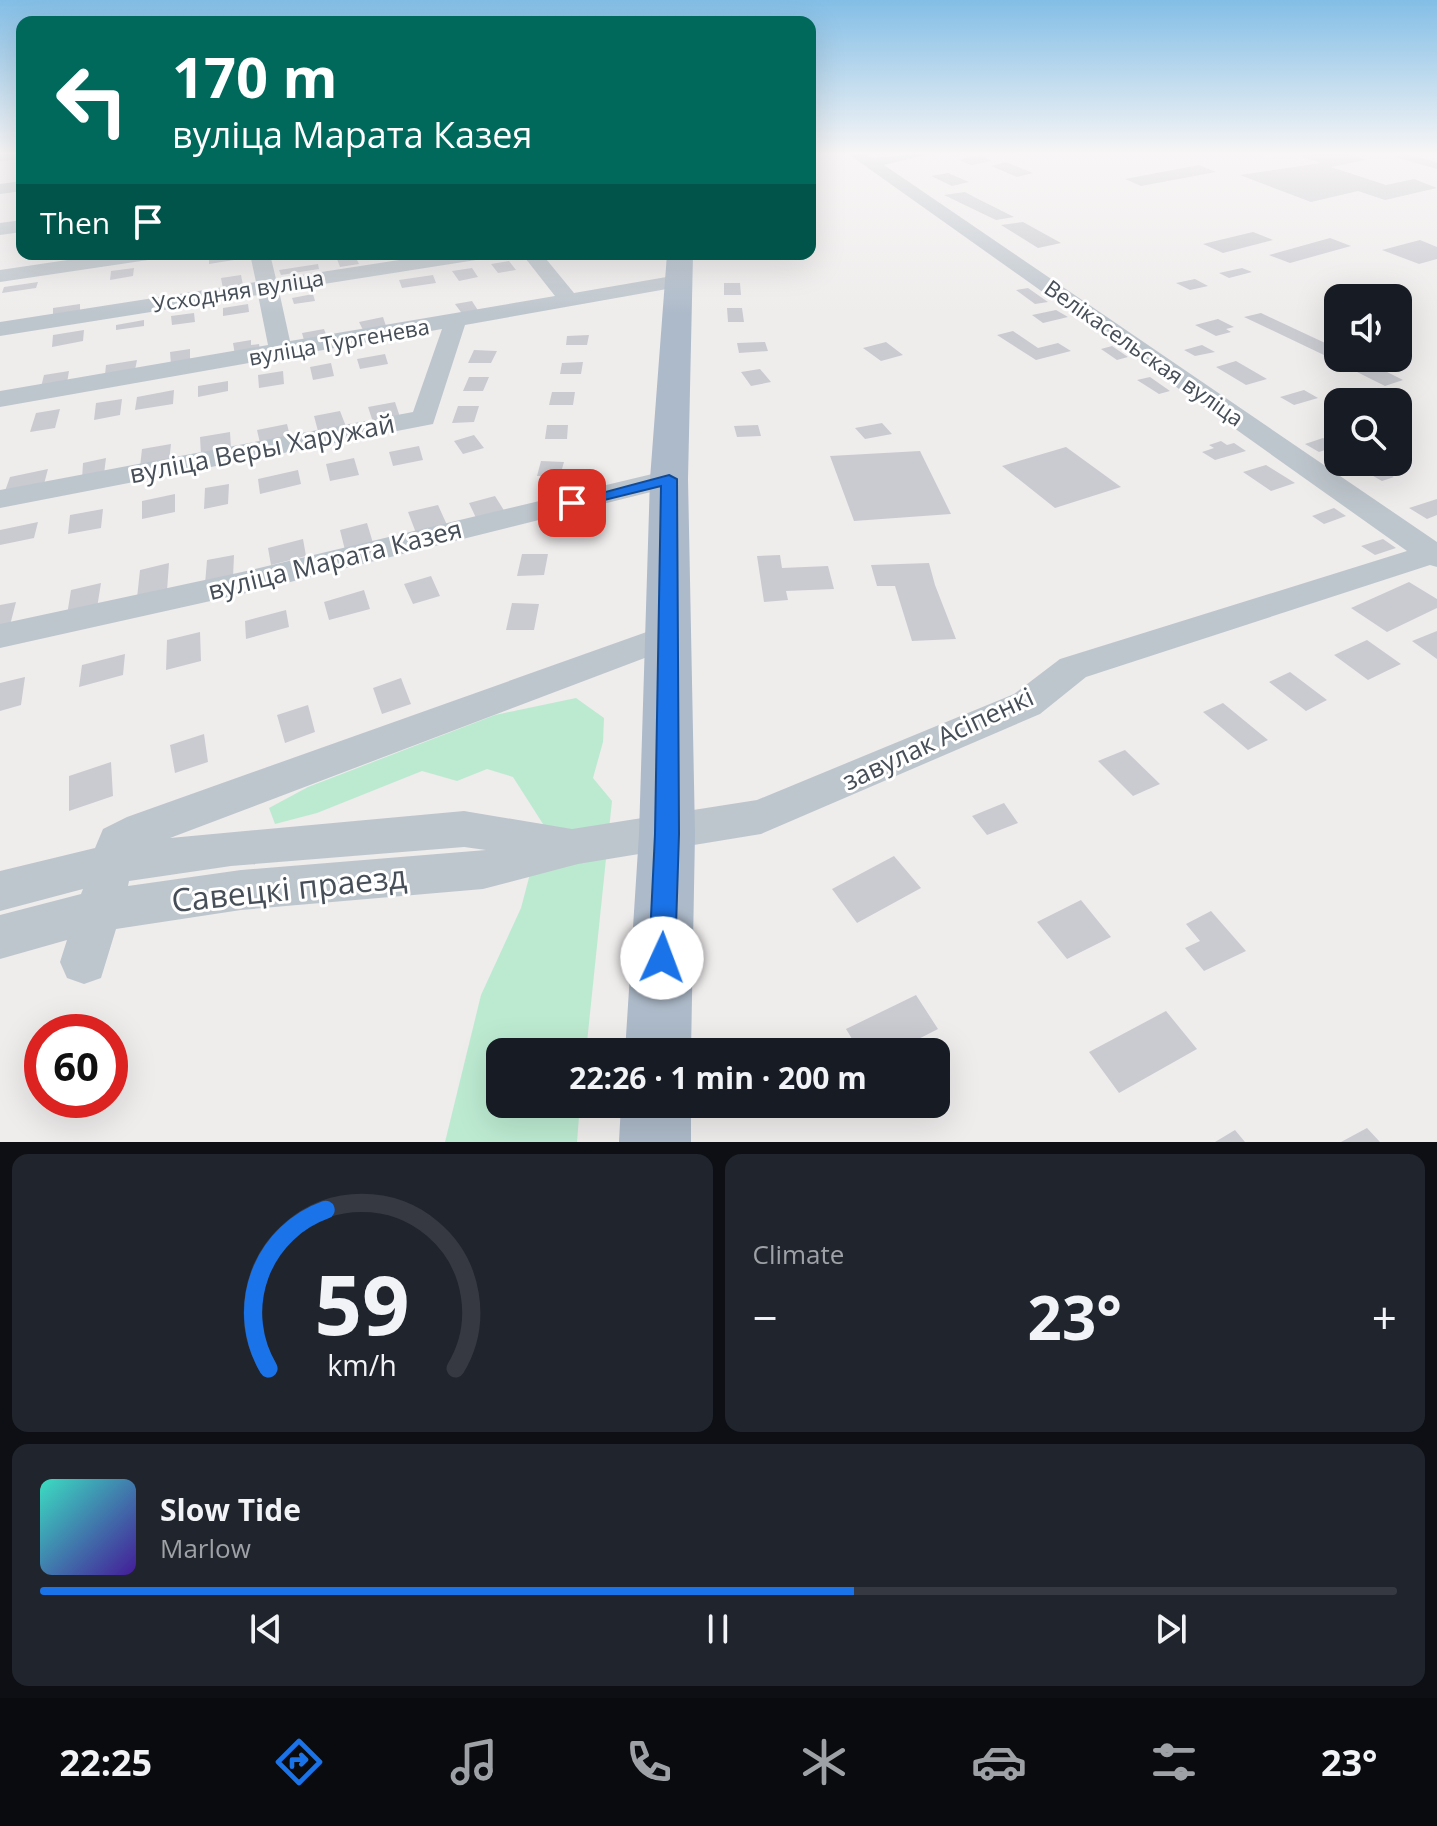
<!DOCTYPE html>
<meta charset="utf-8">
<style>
body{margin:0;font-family:"Open Sans",sans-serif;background:#20242c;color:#f1f3f6;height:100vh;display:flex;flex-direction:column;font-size:30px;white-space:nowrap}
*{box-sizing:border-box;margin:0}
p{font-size:26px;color:#9ea1a6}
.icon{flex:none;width:44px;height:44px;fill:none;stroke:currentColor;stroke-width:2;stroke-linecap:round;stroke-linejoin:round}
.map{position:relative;height:1142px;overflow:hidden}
.sheet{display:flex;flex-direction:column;gap:12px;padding:12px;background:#0d0f14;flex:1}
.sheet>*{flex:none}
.banner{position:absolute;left:16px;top:16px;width:800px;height:244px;border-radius:16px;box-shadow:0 8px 32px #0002;background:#00695c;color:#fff;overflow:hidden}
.controls{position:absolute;left:1324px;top:284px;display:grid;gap:16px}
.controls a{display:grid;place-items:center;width:88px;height:88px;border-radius:16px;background:#171b24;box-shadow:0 8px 32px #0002;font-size:40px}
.speed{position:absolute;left:24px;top:1014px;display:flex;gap:16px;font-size:40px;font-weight:700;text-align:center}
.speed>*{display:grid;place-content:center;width:104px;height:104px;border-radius:50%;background:#171b24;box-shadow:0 8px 32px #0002;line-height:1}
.speed .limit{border:12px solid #d22;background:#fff;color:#111}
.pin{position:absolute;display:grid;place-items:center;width:68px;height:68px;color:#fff;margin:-34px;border-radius:16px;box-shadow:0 4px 12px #0006}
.me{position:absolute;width:88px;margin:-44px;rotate:2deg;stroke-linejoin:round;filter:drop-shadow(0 0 6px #0008)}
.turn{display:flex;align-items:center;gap:28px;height:168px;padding:0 24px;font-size:36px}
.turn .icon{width:104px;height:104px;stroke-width:2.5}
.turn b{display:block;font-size:56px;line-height:68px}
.then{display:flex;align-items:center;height:76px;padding:0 24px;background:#0003;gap:16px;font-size:30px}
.big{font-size:60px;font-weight:700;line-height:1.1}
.sheet .card{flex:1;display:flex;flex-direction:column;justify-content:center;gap:12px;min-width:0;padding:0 28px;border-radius:16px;background:#20242c}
.sheet .dial{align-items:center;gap:0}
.dial svg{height:208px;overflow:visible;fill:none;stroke:#363941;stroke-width:7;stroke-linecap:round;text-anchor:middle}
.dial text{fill:#f1f3f6;stroke:none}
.song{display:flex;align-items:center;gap:24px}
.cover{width:96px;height:96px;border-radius:12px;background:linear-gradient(135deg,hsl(170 70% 55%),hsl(260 70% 35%))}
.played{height:8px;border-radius:4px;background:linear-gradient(90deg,#1a73e8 60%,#363941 60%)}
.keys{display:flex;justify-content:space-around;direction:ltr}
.heat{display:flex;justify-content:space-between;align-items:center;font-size:44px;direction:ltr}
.sheet .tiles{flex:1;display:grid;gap:12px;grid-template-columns:1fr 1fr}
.card:last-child{grid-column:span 2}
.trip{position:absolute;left:486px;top:1038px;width:464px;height:80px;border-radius:16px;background:#171b24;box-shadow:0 8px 32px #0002;font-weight:700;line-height:80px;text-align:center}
.tabs{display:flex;height:128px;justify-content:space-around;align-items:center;background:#090b0e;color:#9ea1a6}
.tabs .icon{width:56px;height:56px}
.tabs .selected{color:#1a73e8}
.tabs b{font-size:36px;color:#f1f3f6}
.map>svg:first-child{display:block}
.green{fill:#bcead1}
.building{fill:#cacbd1}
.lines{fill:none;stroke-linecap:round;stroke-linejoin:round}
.minor{fill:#bec6cd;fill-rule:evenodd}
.major{fill:#adbac9;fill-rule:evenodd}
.route{fill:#1a73e8;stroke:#114b97;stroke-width:2}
.labels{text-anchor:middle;stroke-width:6;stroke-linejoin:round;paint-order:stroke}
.far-street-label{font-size:22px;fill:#464e58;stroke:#fff}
.street-label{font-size:26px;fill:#464e58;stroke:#fff}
.near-street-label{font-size:32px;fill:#464e58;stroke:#fff}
</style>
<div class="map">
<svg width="1437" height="1142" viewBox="0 0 1437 1142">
<rect width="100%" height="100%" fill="#efecec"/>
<path class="green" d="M576,698L604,718L603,742L593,778L612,801L586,1052H500V1104H580L577,1142H445L481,995L521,908L543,824L513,777L487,769L457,781L422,771L317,813L275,824L269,808L308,787L495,715Z"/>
<path class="building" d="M1312,153H1344L1366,160L1331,167L1386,185L1414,179L1437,188L1385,200L1358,191L1311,202L1240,175L1321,163L1298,156Z
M1407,154L1437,162V169L1395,157Z
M980,155L992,161L971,165L959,160Z
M1006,162L1033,173L1017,177L991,166Z
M1199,165L1216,172L1141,186L1125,179Z
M948,173L969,182L952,186L931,176Z
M965,192L976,198L1014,217L996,220L944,195Z
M1023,222L1061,243L1038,248L1001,225Z
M1253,232L1273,240L1223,253L1203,244Z
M1330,238L1351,246L1290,263L1269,255Z
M1420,240L1437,247V259L1419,264L1382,250Z
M240,254V259L209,264V257Z
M355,256L359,264L340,267L337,259Z
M509,261L516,270L498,273L491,264Z
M318,264L319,269L281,275L279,270Z
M134,268L133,276L110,280L111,271Z
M472,268L478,277L459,281L452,271Z
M1242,268L1252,272L1229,278L1219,273Z
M241,275L243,285L223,289L221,278Z
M433,275L436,283L402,288L399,280Z
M1195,279L1208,286L1190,290L1176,283Z
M38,282L36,288L2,293L4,287Z
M724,283H740L741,295H724Z
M1028,288L1048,302L1035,304L1016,290Z
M313,294L315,301L294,304L292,298Z
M472,301L479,312L463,315L455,304Z
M80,304V311L53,316V308Z
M248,304L249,312L223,316V308Z
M727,308H742L744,322H728Z
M1056,310L1068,317L1043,323L1032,315Z
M194,313L195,322L172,325L171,316Z
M1261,313L1338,349V352L1326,356L1244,317Z
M383,317L386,326L363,330L359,322Z
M1218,319L1234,327L1226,329L1231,332L1216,336L1195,325Z
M144,320V326L116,330V325Z
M324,329L328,340L305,344L302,333Z
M84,330L83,341L52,347L53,335Z
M1013,331L1038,348L1058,343L1071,351L1036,360L997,335Z
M589,335L587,345H566L567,336Z
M251,340V345L259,344L260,350L235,355L233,343Z
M765,342L768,351L739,353L737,343Z
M886,342L903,355L881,361L863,348Z
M1202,345L1215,352L1195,356L1184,350Z
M1112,346L1128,357L1117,360L1101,349Z
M190,349V362L171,365L170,352Z
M474,350L497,351L491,363H468Z
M385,354L388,364L360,369L357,359Z
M1359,358L1403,380L1385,386L1339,363Z
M137,360L135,370L105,375L106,365Z
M1236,361L1267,379L1246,385L1216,367Z
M583,362L581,374H560L562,363Z
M331,363L334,376L313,380L310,367Z
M760,369L771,382L751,386L741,372Z
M69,371L67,383L41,387L44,375Z
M283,371L284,384L259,388L258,375Z
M469,377H489L483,391H463Z
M1150,377L1170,391L1159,394L1137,380Z
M228,381V391L198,397V386Z
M174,390L173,404L135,410L137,397Z
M1304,390L1318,398L1294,405L1280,397Z
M552,392H575L573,405H549Z
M122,399L120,415L94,420L96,403Z
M395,402L400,417L373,422L368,407Z
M458,406H479L474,422L452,423Z
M60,409L55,428L30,432L36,413Z
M340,411L347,429L319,435L314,416Z
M882,423L892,434L865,439L855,428Z
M287,424L290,436L260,443L257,430Z
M547,425H568L567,439H545Z
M758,425L761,436L737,437L734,426Z
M230,432L231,449L201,455L200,437Z
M474,435L484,448L463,454L454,441Z
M1323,438L1337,446L1319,452L1305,444Z
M1221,441L1227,445L1234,443L1246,451L1215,460L1202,452L1214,448L1209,445Z
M171,444L169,462L140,467L142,449Z
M419,446L423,460L393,466L389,452Z
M1066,447L1121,487L1055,508L1002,466Z
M920,451L951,514L854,521L830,456Z
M106,458L104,474L82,479L83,463Z
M354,458L359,475L330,481L326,464Z
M541,461L564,462L560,476H537Z
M1371,464L1394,477L1382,481L1359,468Z
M1266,465L1295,483L1271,491L1243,472Z
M48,469L44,484L5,491L10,477Z
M298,470L301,484L260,494L258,479Z
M229,484L228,504L204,509L205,488Z
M175,494V512L142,519V501Z
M495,496L505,512L477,520L469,503Z
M1437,499V515L1427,519L1409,508Z
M438,505L447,525L416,533L408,512Z
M1334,508L1346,516L1324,524L1312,516Z
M103,509L101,528L68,534L70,515Z
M38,522L34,538L0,545V530Z
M367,523L373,543L345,550L340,530Z
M303,539L306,556L271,565L268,548Z
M1383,539L1396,548L1375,555L1361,546Z
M522,554H548L544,575L517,576Z
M234,555L233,578L205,584L207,560Z
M780,555L782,568L828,566L834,589L786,591L788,600L764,602L757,556Z
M169,563L167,591L137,598L140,570Z
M929,563L935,585L956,639L912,641L895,586H877L871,565Z
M431,576L440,596L413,604L404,584Z
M1409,582L1437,599V608L1387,632L1351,608Z
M101,583L97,608L67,615L71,590Z
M364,590L370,609L329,620L324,602Z
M16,602L9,629L0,631V605Z
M512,603L539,604L534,630H506Z
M286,610L289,627L246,639L245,621Z
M1437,631V659L1412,641Z
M200,632L201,661L166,670L167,640Z
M1367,640L1401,664L1368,680L1334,655Z
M125,654L123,675L79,687L82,665Z
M1290,672L1327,700L1306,711L1269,682Z
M25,677L21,705L0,711V683Z
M401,678L411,704L382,714L373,688Z
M1223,703L1268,740L1248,750L1203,712Z
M308,705L315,732L285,743L277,715Z
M204,734L208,762L175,773L170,745Z
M1125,750L1160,784L1133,796L1098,761Z
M111,762L113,796L69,811V776Z
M1004,803L1018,823L987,835L972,816Z
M894,856L921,888L857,923L832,889Z
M1081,900L1111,937L1067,959L1037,922Z
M1211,911L1246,951L1204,971L1185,948L1200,941L1186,924Z
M916,995L938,1029L893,1052H860L846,1029Z
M1166,1011L1197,1049L1119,1093L1089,1052Z
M1367,1128L1380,1142H1341Z
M1235,1130L1245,1142H1215Z"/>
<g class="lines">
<path class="minor" d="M0,153H22V159L0,161Z
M847,153H865L872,158L934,153L884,165L1437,542V567L1430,565L1086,677L1040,714L761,834L578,864L483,889L241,910L116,929L101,978L84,984L67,978L60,962L67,940L0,959V915L81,894L83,889L0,911V871L95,848L103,829L127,817L655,629L667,625L679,629L684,637L679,645L170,838L464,811L572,829L757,800L1014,694L1060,659L1407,551ZM464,847L486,850L241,870L128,886L129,881L231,866Z
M22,181V191L0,194V184Z
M22,220V232L0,235V223Z
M108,254H158L148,260L0,282V270Z
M250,254H270L276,279L438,254H486L476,260L279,291L290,341L555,296L522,254H542L574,293L678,275L688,281L678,287L465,325L433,424L0,508V490L413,412L442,329L0,407V391L268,345L258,295L0,336V322L256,282Z
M669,470L679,473L683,479L679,485L242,594L0,648V624L242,572Z"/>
<path class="major" d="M667,254H693L688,479L695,834L691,1052H625L639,834L650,479Z
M621,1104H691V1142H619Z"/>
</g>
<linearGradient id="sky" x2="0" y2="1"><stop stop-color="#83bee6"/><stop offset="0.49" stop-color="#f8f6f6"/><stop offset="1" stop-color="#f8f6f6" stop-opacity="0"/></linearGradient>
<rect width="1437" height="313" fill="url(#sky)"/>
<path class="route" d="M669,475L677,479L679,834L675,958L671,967L662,971L653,967L649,958L655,834L661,486L572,508L564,503Z"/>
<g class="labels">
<g class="far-street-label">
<text transform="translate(238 291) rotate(-9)" y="8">Усходняя вуліца</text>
<text transform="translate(339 342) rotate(-10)" y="8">вуліца Тургенева</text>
<text transform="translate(1144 353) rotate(35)" y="8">Велікасельская вуліца</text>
</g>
<g class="street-label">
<text transform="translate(262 449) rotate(-11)" y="9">вуліца Веры Харужай</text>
<text transform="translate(335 560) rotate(-14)" y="9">вуліца Марата Казея</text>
<text transform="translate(938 739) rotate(-25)" y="9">завулак Асіпенкі</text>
</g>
<g class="near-street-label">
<text transform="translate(289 889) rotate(-6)" y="11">Савецкі праезд</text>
</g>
</g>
</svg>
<div class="controls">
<a><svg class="icon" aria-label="sound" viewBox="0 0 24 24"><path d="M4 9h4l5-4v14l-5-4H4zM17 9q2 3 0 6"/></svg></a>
<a><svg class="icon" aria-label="search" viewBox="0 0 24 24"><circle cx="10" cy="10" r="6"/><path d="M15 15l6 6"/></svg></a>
</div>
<div class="speed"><div class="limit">60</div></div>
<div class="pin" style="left:572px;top:503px;background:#d93025"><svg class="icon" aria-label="arrive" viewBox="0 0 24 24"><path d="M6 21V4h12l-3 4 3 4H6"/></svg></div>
<svg class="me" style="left:662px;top:958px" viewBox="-20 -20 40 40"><circle r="19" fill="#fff"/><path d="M0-13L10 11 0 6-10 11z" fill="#1a73e8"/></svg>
<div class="trip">22:26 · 1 min · 200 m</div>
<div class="banner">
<div class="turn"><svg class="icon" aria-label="left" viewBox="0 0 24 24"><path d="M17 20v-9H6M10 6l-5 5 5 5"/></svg><div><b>170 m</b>вуліца Марата Казея</div></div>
<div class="then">Then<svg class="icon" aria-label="arrive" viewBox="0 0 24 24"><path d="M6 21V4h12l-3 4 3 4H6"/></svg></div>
</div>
</div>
<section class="sheet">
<div class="tiles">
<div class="card dial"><svg viewBox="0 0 100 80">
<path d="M14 69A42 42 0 1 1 86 69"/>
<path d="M14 69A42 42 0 0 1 36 8" stroke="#1a73e8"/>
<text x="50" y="56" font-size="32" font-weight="700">59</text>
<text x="50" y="72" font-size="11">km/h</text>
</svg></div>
<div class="card"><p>Climate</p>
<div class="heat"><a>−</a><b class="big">23°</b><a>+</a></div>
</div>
<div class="card">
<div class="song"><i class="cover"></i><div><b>Slow Tide</b><p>Marlow</p></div></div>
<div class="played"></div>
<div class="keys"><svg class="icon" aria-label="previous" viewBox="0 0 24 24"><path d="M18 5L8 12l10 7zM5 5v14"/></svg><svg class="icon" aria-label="pause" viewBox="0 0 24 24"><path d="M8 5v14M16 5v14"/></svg><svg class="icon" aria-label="next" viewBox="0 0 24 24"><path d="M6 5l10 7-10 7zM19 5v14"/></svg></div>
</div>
</div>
</section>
<nav class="tabs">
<b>22:25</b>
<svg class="icon selected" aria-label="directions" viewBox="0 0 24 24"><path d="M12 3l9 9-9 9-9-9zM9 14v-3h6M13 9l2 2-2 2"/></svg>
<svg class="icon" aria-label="music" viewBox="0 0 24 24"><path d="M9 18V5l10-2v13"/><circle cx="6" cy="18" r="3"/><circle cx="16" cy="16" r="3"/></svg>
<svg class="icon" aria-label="phone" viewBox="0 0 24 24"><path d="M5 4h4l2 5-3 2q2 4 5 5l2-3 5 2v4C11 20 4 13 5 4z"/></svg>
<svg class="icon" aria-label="climate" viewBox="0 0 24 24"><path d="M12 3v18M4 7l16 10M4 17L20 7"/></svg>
<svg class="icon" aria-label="car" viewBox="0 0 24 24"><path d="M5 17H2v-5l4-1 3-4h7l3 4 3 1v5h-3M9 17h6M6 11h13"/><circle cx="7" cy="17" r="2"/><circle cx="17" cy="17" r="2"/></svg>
<svg class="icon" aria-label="filters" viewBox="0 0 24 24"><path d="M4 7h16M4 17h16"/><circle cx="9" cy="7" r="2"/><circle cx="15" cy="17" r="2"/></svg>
<b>23°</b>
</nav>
